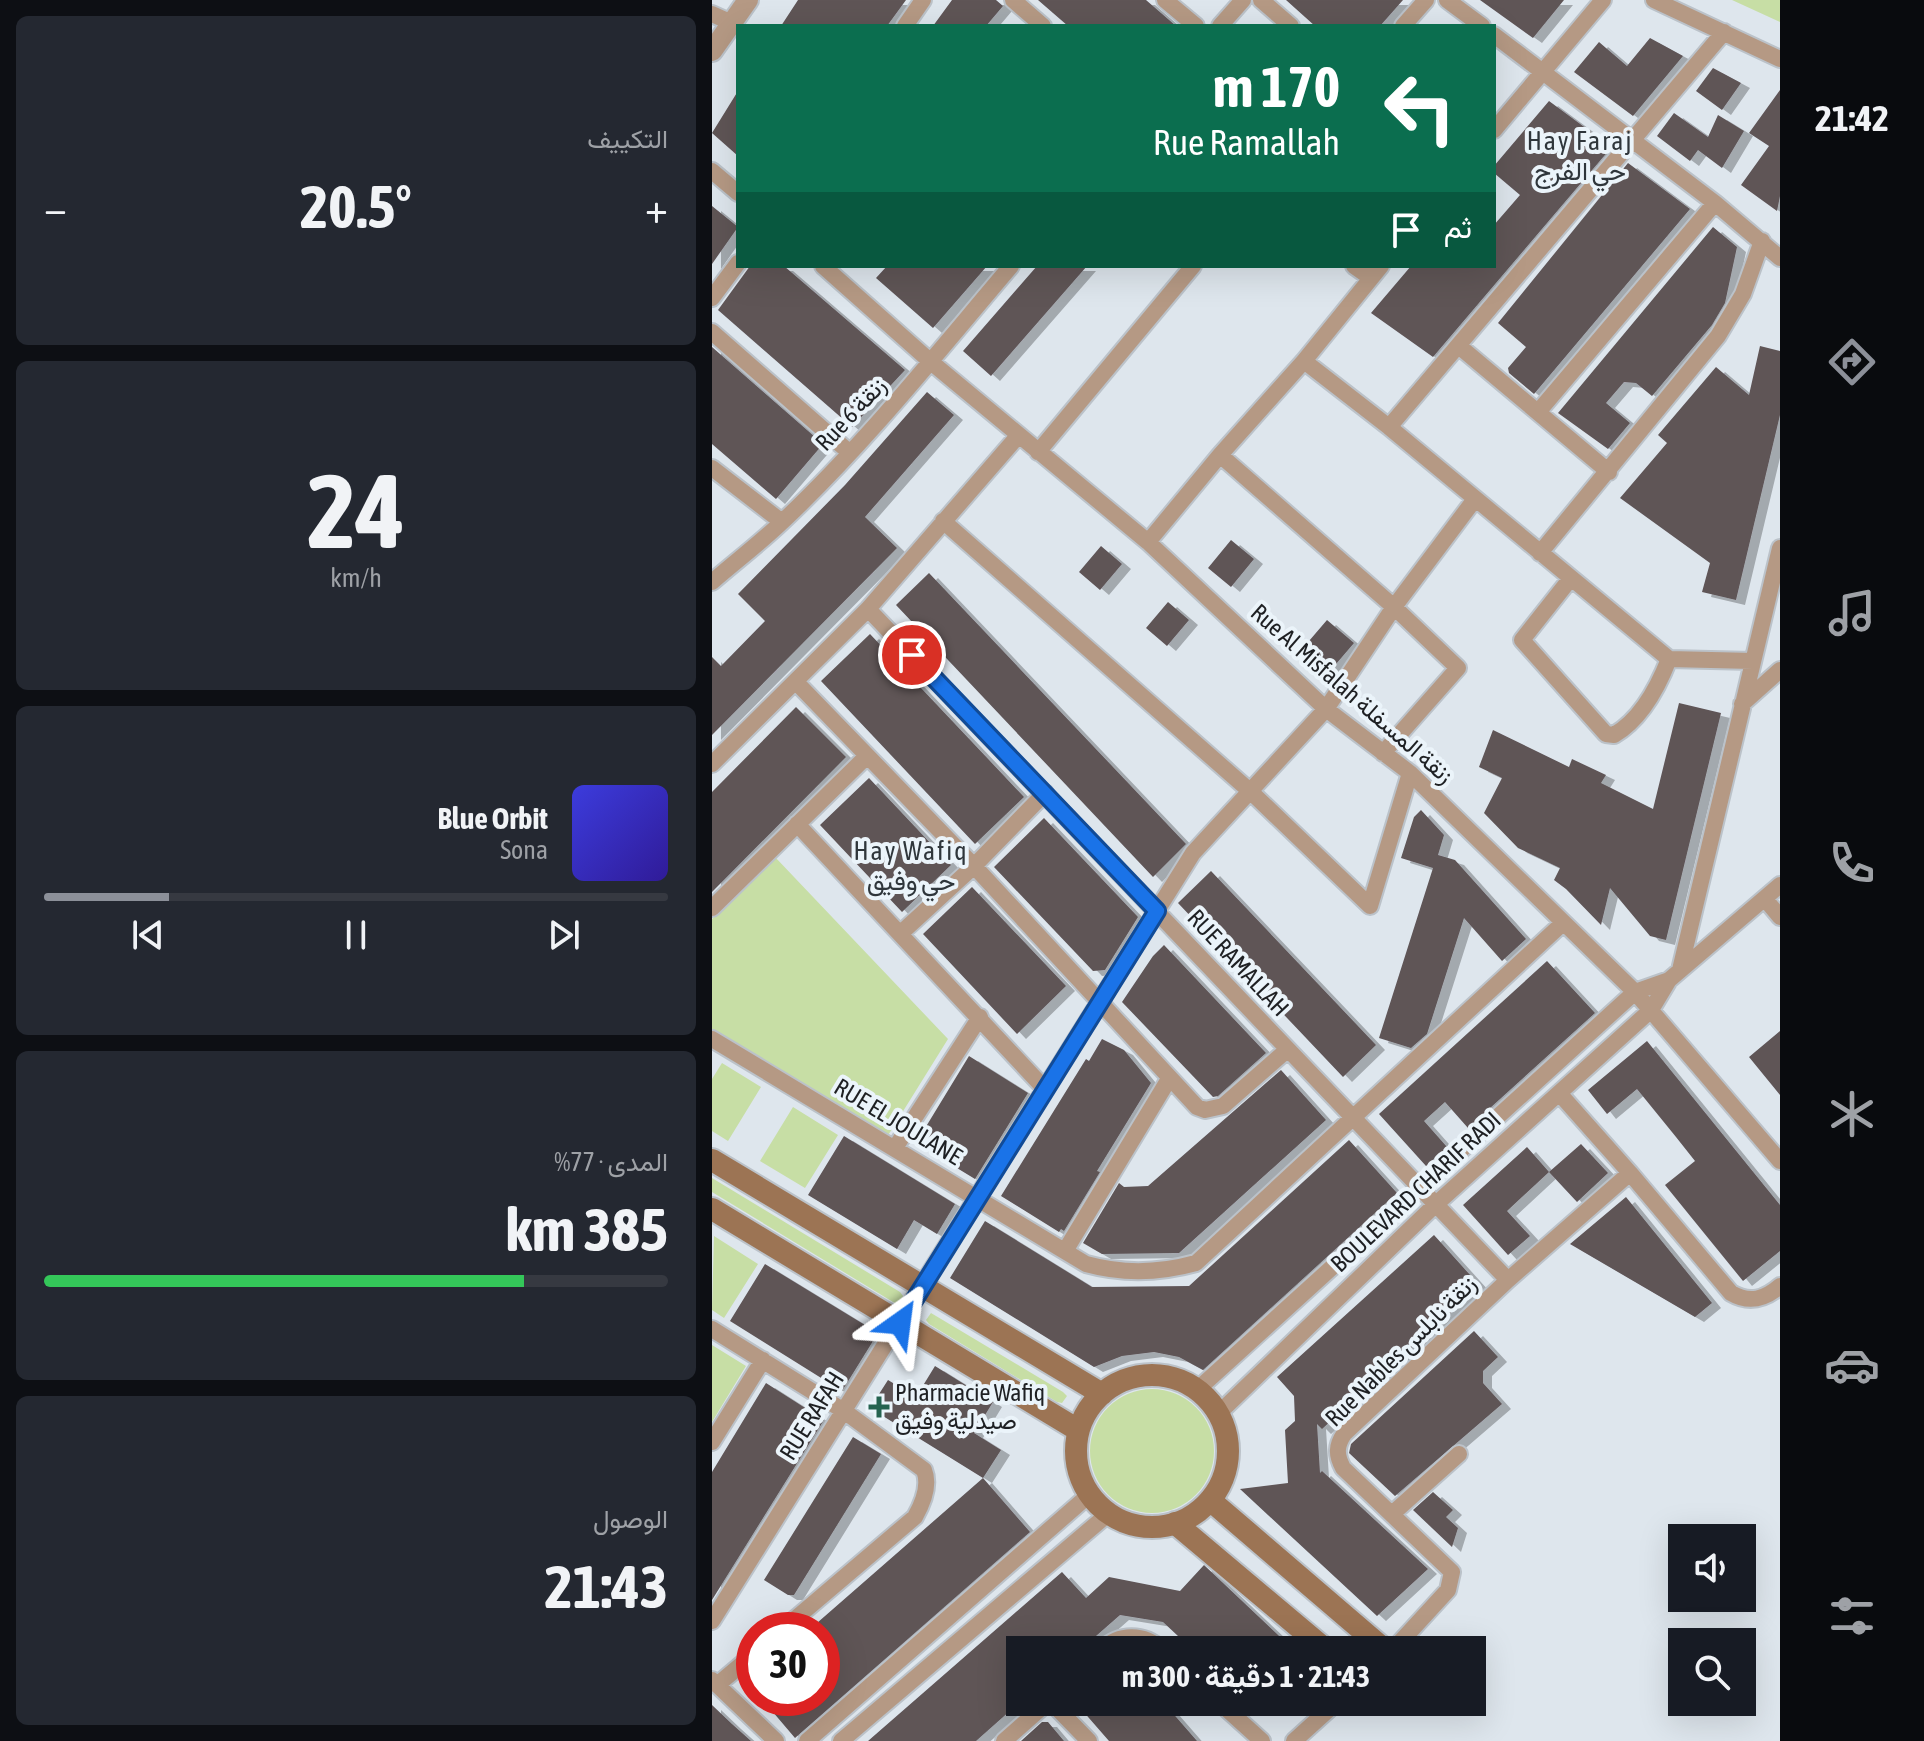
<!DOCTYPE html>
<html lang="ar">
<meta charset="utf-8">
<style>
body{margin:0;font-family:"Asap Condensed",Vazirmatn,sans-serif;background:#242831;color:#f1f3f6;direction:rtl;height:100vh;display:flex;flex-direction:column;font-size:30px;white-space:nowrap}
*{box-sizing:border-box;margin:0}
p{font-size:26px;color:#9ea1a6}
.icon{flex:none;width:44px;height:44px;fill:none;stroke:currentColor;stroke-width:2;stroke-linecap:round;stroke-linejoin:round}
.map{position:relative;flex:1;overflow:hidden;direction:ltr}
.panel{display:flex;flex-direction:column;gap:16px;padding:16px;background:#0d0f14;width:712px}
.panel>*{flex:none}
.banner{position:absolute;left:24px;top:24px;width:760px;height:244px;border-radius:0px;box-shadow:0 8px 32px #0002;direction:rtl;background:#0b6e4f;color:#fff;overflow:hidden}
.buttons{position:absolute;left:956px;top:1524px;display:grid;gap:16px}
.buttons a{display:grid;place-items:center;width:88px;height:88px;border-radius:0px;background:#171b24;box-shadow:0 8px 32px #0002;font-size:40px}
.speed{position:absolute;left:24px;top:1612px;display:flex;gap:16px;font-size:40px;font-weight:700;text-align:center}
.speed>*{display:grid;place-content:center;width:104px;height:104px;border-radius:50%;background:#171b24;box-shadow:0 8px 32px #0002;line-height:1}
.speed .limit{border:12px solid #d22;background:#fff;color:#111}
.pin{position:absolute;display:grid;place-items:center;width:68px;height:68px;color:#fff;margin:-34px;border:4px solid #fff;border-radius:50%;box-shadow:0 2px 8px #0007}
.me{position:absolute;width:88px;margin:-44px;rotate:31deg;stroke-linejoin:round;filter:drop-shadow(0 0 6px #0008)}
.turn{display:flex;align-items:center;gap:28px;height:168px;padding:0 24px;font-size:36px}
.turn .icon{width:104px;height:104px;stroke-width:2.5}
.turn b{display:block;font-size:56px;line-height:68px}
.then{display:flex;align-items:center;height:76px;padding:0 24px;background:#0003;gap:16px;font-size:30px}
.big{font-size:60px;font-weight:700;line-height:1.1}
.panel .widget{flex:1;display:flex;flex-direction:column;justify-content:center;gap:12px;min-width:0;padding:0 28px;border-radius:12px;background:#242831}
.panel .dial{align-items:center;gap:0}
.dial b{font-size:104px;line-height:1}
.song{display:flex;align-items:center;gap:24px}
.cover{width:96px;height:96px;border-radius:12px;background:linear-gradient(135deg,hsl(240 70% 55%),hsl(250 70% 35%))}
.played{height:8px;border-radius:4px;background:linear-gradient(90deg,#8c9099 20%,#363941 20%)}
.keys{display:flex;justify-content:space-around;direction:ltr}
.heat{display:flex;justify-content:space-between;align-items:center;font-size:44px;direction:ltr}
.charge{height:12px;border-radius:6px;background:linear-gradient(90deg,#34c759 77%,#363941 0)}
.trip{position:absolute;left:294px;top:1636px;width:480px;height:80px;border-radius:0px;background:#171b24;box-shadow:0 8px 32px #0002;font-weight:700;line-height:80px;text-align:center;direction:rtl}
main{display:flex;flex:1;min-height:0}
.dock{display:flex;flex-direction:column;width:144px;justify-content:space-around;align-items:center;background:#090b0e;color:#9ea1a6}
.dock .icon{width:56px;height:56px}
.dock .on{color:#8c9099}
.dock b{font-size:36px;color:#f1f3f6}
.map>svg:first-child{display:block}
.green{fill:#c7dea5}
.building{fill:#5e5457;filter:url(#shadow)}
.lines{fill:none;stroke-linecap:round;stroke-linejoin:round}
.minor-casing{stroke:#bbc2c9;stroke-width:20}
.tertiary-casing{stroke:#bbc2c9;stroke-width:24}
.secondary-casing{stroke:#bbc2c9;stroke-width:26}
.minor{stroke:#b59984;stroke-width:16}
.tertiary{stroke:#b59984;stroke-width:20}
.secondary{stroke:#9c7454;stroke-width:22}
.route-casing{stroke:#114b97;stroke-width:20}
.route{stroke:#1a73e8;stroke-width:14}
.poi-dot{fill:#256350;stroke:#ebf4fa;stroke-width:3}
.labels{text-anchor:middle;stroke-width:8;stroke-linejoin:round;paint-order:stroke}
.street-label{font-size:24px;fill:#1e2023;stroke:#ebf4fa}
.poi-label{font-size:24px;fill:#1e2023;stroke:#ebf4fa;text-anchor:start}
.neighbourhood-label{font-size:26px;letter-spacing:2px;fill:#2f363b;stroke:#ebf4fa}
</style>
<main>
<nav class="dock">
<b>21:42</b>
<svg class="icon on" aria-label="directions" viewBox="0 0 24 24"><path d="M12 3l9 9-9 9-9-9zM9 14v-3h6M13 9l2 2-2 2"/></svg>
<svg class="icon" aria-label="music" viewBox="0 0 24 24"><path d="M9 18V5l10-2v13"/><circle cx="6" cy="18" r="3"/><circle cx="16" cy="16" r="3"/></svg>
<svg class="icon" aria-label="phone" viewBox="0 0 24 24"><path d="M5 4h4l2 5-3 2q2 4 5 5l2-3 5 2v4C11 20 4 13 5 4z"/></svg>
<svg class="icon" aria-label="climate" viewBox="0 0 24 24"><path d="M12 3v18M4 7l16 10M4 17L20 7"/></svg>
<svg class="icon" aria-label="car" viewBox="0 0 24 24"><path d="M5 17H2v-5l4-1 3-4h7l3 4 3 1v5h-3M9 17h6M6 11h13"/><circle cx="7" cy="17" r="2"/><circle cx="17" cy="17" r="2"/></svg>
<svg class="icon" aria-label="filters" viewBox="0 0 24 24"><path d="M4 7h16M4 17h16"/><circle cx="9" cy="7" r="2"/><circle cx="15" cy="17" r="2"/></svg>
</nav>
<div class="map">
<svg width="1068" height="1741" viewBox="0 0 1068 1741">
<defs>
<filter id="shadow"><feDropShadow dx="9" dy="5" stdDeviation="0" flood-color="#0004"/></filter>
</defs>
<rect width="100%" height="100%" fill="#dee6ed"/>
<path class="green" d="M1020,0H1068V22Z
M63,857L236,1039L175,1137L0,1029V919Z
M10,1063L49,1087L16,1141L0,1131V1079Z
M81,1107L126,1135L93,1188L48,1161Z
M0,1178L188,1292L191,1296L186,1304L181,1302L0,1192Z
M2,1236L46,1264L12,1318L0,1310Z
M219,1313L351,1392L355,1396L350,1403L345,1402L217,1324L214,1320Z
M0,1345L34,1366L0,1422Z
M378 1451a62 62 0 1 1 124 0a62 62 0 1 1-124 0Z"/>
<path class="building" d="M86,0H194L175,26H69Z
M240,0H284L291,6L274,26H221Z
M326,0H434L464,26H356Z
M574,0H691L668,26H603Z
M768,0H852L821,38Z
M938,38L971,56L921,116L862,72L887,42L915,66Z
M1001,68L1029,83L1010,110L984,91Z
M1068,90V196L1065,211L1029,185L1057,146L1037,133Z
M26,91V156L0,133Z
M837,101L898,146V149L721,357L659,313L699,266H782V225L808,195L782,173V166Z
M962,113L996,137L1006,115L1032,131L1010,168L986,150L978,161L945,136Z
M916,163L978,209L822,394L797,373L796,368L814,347L786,323Z
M0,206L26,227L0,264Z
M1001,227L1025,247L1013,303L1000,325L940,396L924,383L912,382L894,403L918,423L896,449L846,413Z
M38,266H72L193,370L140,427L6,310Z
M175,266H275L221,328L164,278Z
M325,266H375L279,376L251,351Z
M1048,346L1068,351V415L1024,600L990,592L998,563L908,498L955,443L946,435L1004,367L1037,395Z
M0,347L111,444L64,499L0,444Z
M215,392L242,415L153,517L185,548L0,735V657L9,666L53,621L26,594L133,485Z
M519,540L542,559L519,587L496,568Z
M389,546L410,564L388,590L367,572Z
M217,573L474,844L441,877L184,605Z
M456,602L477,620L455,646L434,628Z
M615,620L642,643L618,671L591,648Z
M158,634L312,797L263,844L109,681Z
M967,703L1009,713L954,940L938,936L898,888L889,925L854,889L842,880L848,868L806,848L772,813L790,778L767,767L781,730L857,767L860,759L894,775L889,783L941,809Z
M84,707L134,757L0,892V792Z
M157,778L239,865L190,912L108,825Z
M709,810L732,835L726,855L743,860L814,939L790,961L752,918L715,1034L699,1048L667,1038L721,868L689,858L702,817Z
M332,818L426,917L393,970L381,971L282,867Z
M499,871L664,1045L631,1077L466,903Z
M260,887L354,986L305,1034L211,934Z
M452,945L554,1053L506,1096L501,1097L410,1002L441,956Z
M835,961L883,1013L756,1128L733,1102L712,1121L735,1147L714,1166L667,1114Z
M1068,1031V1095L1037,1057Z
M390,1039L412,1050L439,1083L385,1171L388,1172L352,1231L349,1229L347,1232L289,1196L374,1059L377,1061Z
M935,1041L1068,1205V1251L1031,1281L953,1185L983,1161L964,1137L925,1089L895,1114L876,1090Z
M257,1056L316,1093L263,1179L204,1143Z
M569,1070L614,1120L467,1253L390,1254L371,1243L407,1183L412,1187L436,1186Z
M132,1136L243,1204L225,1234L202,1220L185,1249L96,1195Z
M637,1140L685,1193L491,1370L467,1357L442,1352L410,1356L382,1367L238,1278L273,1221L380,1287L477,1286Z
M869,1144L896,1173L865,1202L837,1172Z
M815,1147L837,1172L795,1211L818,1236L796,1255L751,1205Z
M914,1197L1000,1303L983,1317L858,1244Z
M722,1235L768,1286L610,1429L605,1424L608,1473L610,1471L716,1569L665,1616L528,1489L576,1483L573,1430L583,1421L582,1396L565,1377Z
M53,1264L166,1333L130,1391L18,1321Z
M762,1331L786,1357L771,1371V1383L790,1404L683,1496L637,1453L639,1444Z
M223,1366L281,1402L262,1433L289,1450L271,1478L318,1532L83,1738L49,1698H110V1630H97L271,1478L158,1408L176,1380L204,1397Z
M54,1383L112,1420L0,1600V1472Z
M141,1437L169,1454L82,1595H76L52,1580Z
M721,1492L741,1510L734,1517L746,1528L740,1547L701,1510Z
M492,1565L582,1650H481L451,1622L408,1615L368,1650H308V1702L264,1741H156L350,1572L374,1598L397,1577L468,1591Z
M363,1702H451L485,1741H397Z
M0,1705L20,1724L39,1741H0Z
M330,1722H336L352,1741H309Z"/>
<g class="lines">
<defs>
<path id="minor" d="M301,0L331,26
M453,0L484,26
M549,0L579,26
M735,0L770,26
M942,0L1068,59
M0,14L20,23
M193,26L211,0
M508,26L531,0
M691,26L714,0
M782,35L1003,203L1068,258
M782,130L891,0
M0,171L26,193
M111,266L219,362L436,542L614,709L698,773L923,992L1068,1161
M642,266L659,278
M0,298L26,263
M0,332L137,452
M748,347L897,472
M592,361L677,427L957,659L1041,661
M826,412L1003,203
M677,427L1012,32
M326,452L481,266
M508,455L592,361L669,266
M0,468L70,522
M231,521L539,792L658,906L698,773
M436,542L508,455L682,607L746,668L671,753
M828,553L1006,336L1031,294L1050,241
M859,578L810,640L894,734L902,735C928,720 946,687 957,659
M0,582C23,562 48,543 70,522C153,444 225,353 299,266
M156,609L796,1280
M84,682L262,866L485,1107L493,1110L511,1106L575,1050
M1030,704L1068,670
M0,764L156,609L306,436
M85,824L333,1089
M1053,899L1068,917
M0,908L155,756
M189,933L262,866L333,793
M968,970L1068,548
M0,1039L374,1264C410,1274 448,1273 484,1263L851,923
M847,1093L918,1173L1019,1293C1038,1304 1053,1299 1068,1286
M183,1148L268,1017
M353,1251L457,1079
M0,1329L132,1411L212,1470C218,1485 211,1503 203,1517L70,1630
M485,1390L923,992L957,980
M506,1414L723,1205L939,1010L957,980L1068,885
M0,1442L51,1360
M680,1514L747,1454
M0,1621L481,853L614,709L682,607L763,499
M390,1650C407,1633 432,1633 450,1650
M681,1650L736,1590L740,1572L631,1468C624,1455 624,1446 632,1434L796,1280L918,1173
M0,1680L64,1741
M5,1685L42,1654
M339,1702L377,1741
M507,1702L550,1741
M95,1741L377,1495
M129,1741L396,1514
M292,1741L336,1702
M582,1741L625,1702"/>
<path id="tertiary" d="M0,51L36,0"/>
<path id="secondary" d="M0,1160L390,1394
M0,1209L366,1430
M364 1451a76 76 0 1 1 152 0a76 76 0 1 1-152 0Z
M498,1500L673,1650
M463,1523L614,1650"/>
</defs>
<use href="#minor" class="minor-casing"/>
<use href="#tertiary" class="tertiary-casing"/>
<use href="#secondary" class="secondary-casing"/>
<use href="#minor" class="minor"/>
<use href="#tertiary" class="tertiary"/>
<use href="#secondary" class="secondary"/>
</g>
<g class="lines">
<defs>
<path id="route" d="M188,1323L445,911L200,655"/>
</defs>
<use href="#route" class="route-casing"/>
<use href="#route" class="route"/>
</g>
<path class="poi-dot" d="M163 1395h8v8h8v8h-8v8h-8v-8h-8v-8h8z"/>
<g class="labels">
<g class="street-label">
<text transform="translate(139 414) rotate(-47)" y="8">Rue 6 زنقة</text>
<text transform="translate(640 694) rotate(41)" y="8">Rue Al Misfalah زنقة المسفلة</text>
<text transform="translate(526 963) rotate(47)" y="8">RUE RAMALLAH</text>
<text transform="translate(186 1122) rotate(31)" y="8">RUE EL JOULANE</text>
<text transform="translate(704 1192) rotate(-43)" y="8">BOULEVARD CHARIF RADI</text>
<text transform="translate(689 1351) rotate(-45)" y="8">Rue Nables زنقة نابلس</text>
<text transform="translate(100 1416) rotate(-58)" y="8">RUE RAFAH</text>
</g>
<g class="poi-label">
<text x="183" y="1401">Pharmacie Wafiq<tspan x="183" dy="28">صيدلية وفيق</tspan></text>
</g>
<g class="neighbourhood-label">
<text x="868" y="150">Hay Faraj<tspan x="868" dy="30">حي الفرج</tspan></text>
<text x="199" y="860">Hay Wafiq<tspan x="199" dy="30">حي وفيق</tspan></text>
</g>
</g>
</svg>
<div class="buttons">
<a><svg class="icon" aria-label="sound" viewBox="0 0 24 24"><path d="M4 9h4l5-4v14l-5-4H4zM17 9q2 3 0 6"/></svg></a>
<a><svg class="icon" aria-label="search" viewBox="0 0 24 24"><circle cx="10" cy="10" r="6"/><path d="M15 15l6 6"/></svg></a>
</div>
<div class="speed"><div class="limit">30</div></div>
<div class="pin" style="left:200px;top:655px;background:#d93025"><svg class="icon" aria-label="arrive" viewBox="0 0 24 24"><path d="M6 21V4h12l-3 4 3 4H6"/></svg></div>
<svg class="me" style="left:188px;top:1323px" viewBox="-20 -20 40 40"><path d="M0-17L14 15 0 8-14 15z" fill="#1a73e8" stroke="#fff" stroke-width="4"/></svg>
<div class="trip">21:43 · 1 دقيقة · 300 m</div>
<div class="banner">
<div class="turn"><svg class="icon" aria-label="left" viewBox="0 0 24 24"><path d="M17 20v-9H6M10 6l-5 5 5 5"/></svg><div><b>170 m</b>Rue Ramallah</div></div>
<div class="then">ثم<svg class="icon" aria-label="arrive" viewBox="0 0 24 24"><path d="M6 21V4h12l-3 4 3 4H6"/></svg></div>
</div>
</div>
<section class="panel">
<div class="widget"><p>التكييف</p>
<div class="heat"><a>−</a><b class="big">20.5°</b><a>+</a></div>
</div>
<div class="widget dial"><b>24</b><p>km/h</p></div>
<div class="widget">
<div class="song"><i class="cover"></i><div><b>Blue Orbit</b><p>Sona</p></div></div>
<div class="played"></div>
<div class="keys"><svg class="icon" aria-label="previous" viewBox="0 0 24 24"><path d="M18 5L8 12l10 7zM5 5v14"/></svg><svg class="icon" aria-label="pause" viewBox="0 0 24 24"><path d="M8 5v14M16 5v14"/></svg><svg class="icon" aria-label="next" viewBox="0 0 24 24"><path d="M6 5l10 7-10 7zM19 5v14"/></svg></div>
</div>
<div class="widget"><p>المدى · 77%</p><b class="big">385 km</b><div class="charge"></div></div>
<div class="widget"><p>الوصول</p><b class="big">21:43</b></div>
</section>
</main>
